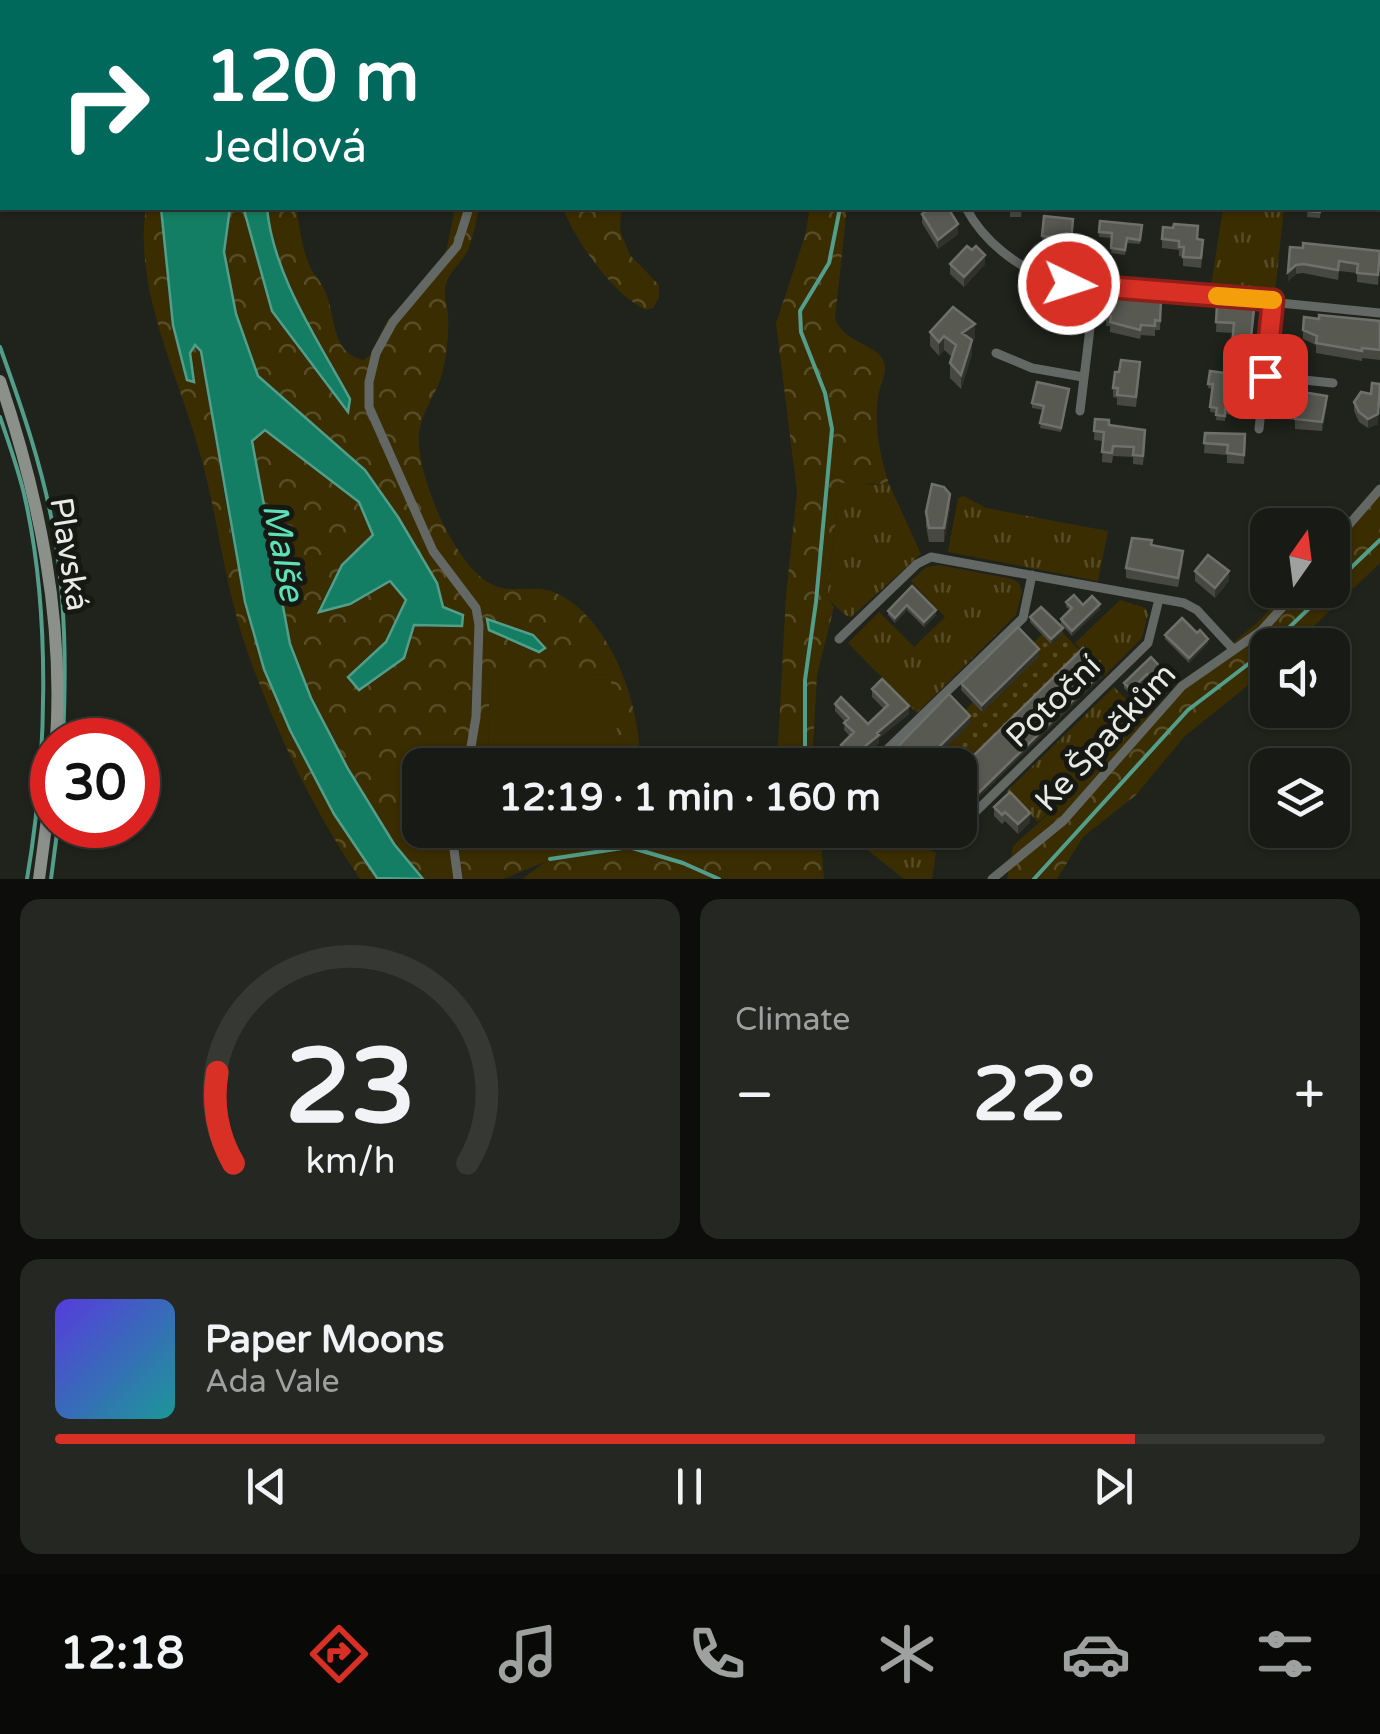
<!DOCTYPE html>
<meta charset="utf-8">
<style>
body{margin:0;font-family:"Varela Round",sans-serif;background:#242722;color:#f1f3f6;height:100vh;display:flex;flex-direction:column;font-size:38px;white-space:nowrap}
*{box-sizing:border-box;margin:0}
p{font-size:32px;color:#9ea1a0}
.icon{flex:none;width:55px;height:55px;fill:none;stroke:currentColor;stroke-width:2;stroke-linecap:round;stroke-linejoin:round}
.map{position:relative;height:879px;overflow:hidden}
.panel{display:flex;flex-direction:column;gap:20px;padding:20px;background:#0d0e0c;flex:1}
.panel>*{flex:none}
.hud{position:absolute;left:0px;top:0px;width:1380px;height:210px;box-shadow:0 2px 8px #0004,0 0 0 2px #363834;background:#00695c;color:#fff;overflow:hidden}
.needle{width:65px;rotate:14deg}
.controls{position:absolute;left:1250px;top:508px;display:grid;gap:20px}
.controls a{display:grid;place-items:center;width:100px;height:100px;border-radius:20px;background:#171a15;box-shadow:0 2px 8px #0004,0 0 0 2px #363834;font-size:50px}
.speed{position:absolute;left:30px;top:718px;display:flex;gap:20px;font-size:50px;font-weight:700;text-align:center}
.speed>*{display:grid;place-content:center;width:130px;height:130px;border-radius:50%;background:#171a15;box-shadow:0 2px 8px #0004,0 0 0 2px #363834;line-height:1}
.speed .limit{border:15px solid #d22;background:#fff;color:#111}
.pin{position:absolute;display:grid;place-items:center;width:85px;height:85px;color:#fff;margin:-42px;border-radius:20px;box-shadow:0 5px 15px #0006}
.me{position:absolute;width:110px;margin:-55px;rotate:94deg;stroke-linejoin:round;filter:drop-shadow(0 0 8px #0008)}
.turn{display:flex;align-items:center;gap:35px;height:210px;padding:0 40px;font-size:45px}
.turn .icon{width:130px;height:130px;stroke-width:2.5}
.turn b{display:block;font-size:70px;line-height:85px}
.big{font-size:75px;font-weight:800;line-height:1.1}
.panel .card{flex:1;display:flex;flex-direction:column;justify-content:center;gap:15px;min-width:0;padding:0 35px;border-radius:20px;background:#242722}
.panel .dial{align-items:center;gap:0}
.dial svg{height:260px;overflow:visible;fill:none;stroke:#363834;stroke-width:7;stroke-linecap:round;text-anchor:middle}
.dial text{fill:#f1f3f6;stroke:none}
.song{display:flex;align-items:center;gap:30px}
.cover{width:120px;height:120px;border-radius:15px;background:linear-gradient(135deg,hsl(250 70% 55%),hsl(180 70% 35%))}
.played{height:10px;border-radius:5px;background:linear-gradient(90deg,#d93025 85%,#363834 85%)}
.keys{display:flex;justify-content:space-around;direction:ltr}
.heat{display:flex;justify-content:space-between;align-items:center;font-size:55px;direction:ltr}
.panel .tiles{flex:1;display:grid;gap:20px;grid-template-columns:1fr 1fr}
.card:last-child{grid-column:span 2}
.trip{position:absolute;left:402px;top:748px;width:575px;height:100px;border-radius:20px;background:#171a15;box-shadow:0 2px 8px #0004,0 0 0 2px #363834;font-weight:800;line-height:100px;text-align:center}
.menu{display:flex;height:160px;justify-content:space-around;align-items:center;background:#090a08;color:#9ea1a0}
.menu .icon{width:70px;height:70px}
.menu .current{color:#d93025}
.menu b{font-size:45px;color:#f1f3f6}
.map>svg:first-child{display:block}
.grass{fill:url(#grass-tufts)}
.forest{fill:url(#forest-crowns)}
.park{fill:url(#park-dots)}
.pitch{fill:#3a2d01}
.water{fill:#137e63;stroke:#539e8a;stroke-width:2.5}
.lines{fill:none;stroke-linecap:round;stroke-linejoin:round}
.stream{stroke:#539e8a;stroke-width:4}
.street{stroke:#646865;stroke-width:9}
.secondary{stroke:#8b908b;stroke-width:12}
.wall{fill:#474840}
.shaded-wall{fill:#30322a}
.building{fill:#585a52;stroke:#6f7069;stroke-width:2.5}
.route-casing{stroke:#8d1f18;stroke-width:25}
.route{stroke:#d93025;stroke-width:18}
.slow{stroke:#f59e0b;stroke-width:18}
.labels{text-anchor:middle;stroke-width:10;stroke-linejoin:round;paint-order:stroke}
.street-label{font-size:32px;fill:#e8eae6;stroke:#161913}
.water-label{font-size:35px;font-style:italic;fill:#5de1b9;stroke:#161913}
</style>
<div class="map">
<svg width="1380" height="879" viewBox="0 0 1380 879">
<defs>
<pattern id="grass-tufts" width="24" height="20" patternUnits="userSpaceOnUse" patternTransform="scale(2.5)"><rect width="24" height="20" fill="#3a2d01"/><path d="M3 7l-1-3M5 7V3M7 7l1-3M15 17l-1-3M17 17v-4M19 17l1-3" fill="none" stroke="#564c26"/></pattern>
<pattern id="forest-crowns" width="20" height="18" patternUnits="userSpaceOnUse" patternTransform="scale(2.5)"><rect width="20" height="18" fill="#3a2d01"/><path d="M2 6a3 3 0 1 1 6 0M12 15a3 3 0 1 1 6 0" fill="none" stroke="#564c26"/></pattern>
<pattern id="park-dots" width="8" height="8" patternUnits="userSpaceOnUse" patternTransform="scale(2.5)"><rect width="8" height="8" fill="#3a2d01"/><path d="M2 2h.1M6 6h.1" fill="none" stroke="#564c26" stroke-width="1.8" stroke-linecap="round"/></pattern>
</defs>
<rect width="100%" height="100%" fill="#1f231c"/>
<path class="grass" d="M1223,208H1284L1275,292L1211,286Z
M861,482L869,485L889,484L921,554L851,617L845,615L827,598L840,483Z
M964,496L986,508L1108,531L1098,581L948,552L958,498Z
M939,565L1012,579L1019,583L1022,592L1016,615L917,713L848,643L879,612L914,647L945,617L911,581L926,567Z
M1120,600L1146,608L1148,615L1142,638L1104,676L1075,643Z
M1114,687L1145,718L1093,774L1038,822L1007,791Z
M833,830H906L925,849L936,852L932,879H904L870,852Z"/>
<path class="forest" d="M146,208H161L173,325L194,381L190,353L195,344L201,350C219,455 231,563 263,665C288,742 333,813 378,879H360C313,810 277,734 249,656C225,591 219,522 201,457C180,378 133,290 146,208Z
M230,208L244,210L272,311L348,411L350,399C318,340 273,275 267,208H296C300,228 302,250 311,269C315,276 321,282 324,289C337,314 329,353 364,360L370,355L387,321L438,267L446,252L455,208H479C476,222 473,238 467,252C461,263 450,271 446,284C443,294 447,304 448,314C449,334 447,355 442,374C435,399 416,418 419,446C422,485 455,565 491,584C508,594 532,585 551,591C610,613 642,707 640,765H621L609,675L490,671L488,765H420V830H733L753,842L779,849L790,840L791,830H820L824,879H522L545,862L503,879H423L394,844L348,769L311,698L290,644L252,441L265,429L359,502L373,535L342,565L350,604L390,580L406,600L386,642L349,677L404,658L414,625L461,626L443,608L437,583L398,517L365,470L258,376L236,314L224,252Z
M563,208H621L620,230L630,255L659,285V298L653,308L646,310C614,295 575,241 563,208Z
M810,208H847L835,319C847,347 882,343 885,366C886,375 879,388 878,398C874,427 880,456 889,484L840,483L827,597L834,607L817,675L812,765H777L786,595L797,492L776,323L805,236Z
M1380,495V563L1294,645H1268L1267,670L1185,736L1136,795L1083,837L1057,879H1007L1013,846L1093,774L1145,718L1259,621L1287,590H1332L1333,539Z"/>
<path class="park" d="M1063,633L1083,654L960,774V765H921C958,744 947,728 973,702L982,712L1016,679L1030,646L1042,634L1052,644Z"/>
<path class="pitch" d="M490,670L610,675L621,765H488Z"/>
<path class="water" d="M161,208H230L224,252L236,314L258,376L365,470L398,517L437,583L443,607L463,615L462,626L414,625L404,658L359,690L348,677L386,642L406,600L390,581L350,604L319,612L342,565L373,535L359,502L265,430L252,441L290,644L311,698L348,769L394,844L423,879L377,878L334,814L290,730L264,669L245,602L201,351L195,345L190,353L194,382L187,380L173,325Z
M231,208H267C273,275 318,340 350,399L348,412L272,311L244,210Z
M487,619L533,635L545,648L539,652L489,630Z"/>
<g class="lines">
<path class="stream" d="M852,0L853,2
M332,2V0
M0,347C22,408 43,469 54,532C66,600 66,671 63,740
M0,417C9,444 19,471 25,498C51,614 47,762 27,879
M1332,586L1380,540
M1271,645L1328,590
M805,765V680L816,602L832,429L825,393L801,332L800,311L829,263L840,208
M550,859L629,847L683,863L719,879
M51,879L58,825
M1034,879L1188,710L1268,649"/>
<path class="street" d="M1109,0L1129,2
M1228,0L1229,2
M534,2L535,0
M962,2V0
M1378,31H1380
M1378,152H1380
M966,208C984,242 1016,266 1052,280L1380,313
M996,353L1032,368L1083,377
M1265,376L1333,383
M1080,411L1095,287
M1259,429L1273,300
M1332,544L1380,489
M839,639L917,564L931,557L1184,603L1197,610L1234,650
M468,765L476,717L479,625L476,608L433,551L369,407V382L376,353L393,322L457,246L469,208
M871,765L1023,618L1032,575
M960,827L1148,643L1159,599
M458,830L454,850L458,879
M918,830L930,841L938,843L957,830
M992,879L1063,821L1182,686L1261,631L1298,590"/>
<path class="secondary" d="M0,381C39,497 64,617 56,740
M39,879L52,782"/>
</g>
<path class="wall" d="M1010,208H1022L1021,217H1010Z
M1308,208H1333V210L1321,209L1320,218L1307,217Z
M922,214L958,234L938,249L922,223Z
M1044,216L1073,219L1070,256L1056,255L1057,242L1042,241Z
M1142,225L1140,244L1127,243L1125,255L1111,253L1112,238L1099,237V232Z
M1162,239L1198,240L1203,250L1201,268L1183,266V257L1179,256V250L1162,248Z
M1290,247L1380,251L1378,285L1357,282V273L1339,271L1338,280L1303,273L1296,274L1288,281Z
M950,264H985L964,287L950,274Z
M1217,305L1254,318L1250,356L1232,354L1233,333L1216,332Z
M1161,310L1160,330H1155V336L1141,335L1140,339L1110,332V326H1106V316Z
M1319,319L1380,321V360L1362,358V361L1316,353V345L1303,339V330Z
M930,332L975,338L972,340V354L961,389L950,378V363L952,357L944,350L939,356L930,346Z
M1210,371L1238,398L1247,399L1245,416L1225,414V421L1216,420L1217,413L1210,412L1212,389L1208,388Z
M1140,372L1136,407L1117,405V398L1113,397V388Z
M1069,394L1061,432L1040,428L1043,410L1032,408V403Z
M1354,402L1378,424L1368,428L1359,422L1354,411Z
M1327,405L1322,431L1295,429V420L1276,418V409Z
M1095,419L1145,440L1143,465L1133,464V457L1113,456L1112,463L1102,462L1103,441L1094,440Z
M1205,433L1245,444L1244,464L1227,463V455L1204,453Z
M950,508L944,542H929L926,526V512Z
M1152,545L1183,561L1178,587L1126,578V568Z
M1195,571L1229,581L1215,598L1195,581Z
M912,586L936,615L924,627L907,610L895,623L888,615V611Z
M1066,602L1100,609L1072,636L1061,624V619L1070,610L1066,607Z
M1030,617L1063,633L1051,644L1030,622Z
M1165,635L1208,643L1189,663L1165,639Z
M1039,656L982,712L961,690V683Z
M1151,657L1167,678L1157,688L1147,679L1131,695L1124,688V683Z
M872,689L909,714L879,738V743L858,759L845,757L841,752V745L850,736L844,730L845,722L835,711V704L868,724L884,709L872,697Z
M994,807L1030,822L1018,834L1005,821L1002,824L994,816Z
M480,830H538V835L512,836V841L480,842Z"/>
<path class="shaded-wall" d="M958,224V234L938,249V240Z
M985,255V264L964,287V277Z
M1296,265V274L1288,281V272Z
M975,324V338L962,347V333Z
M944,336V350L939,356V342Z
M972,340V354L961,389V375Z
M1327,396V405L1322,431V422Z
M1380,398L1378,424L1368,428V419Z
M950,494V508L944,542V528Z
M1229,571V581L1215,598V588Z
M1100,604V609L1072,636V631Z
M907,605V610L895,623V618Z
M936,610V615L924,627V622Z
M1063,628V633L1051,644V639Z
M1208,639V643L1189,663V658Z
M1039,649V656L982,712V705Z
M1104,670V675L960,816V811Z
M1147,674V679L1131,695V690Z
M1167,674V678L1157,688V684Z
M909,706V714L879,738V743L858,759V752L877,733Z
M970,716V724L928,765H921Z
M1030,813V822L1018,834V824Z"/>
<path class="building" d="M905,0H939V2H904Z
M986,0H1005V2H985Z
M1378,41L1380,42V62H1378Z
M931,208H948L958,224L938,240L922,214Z
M1308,208H1321L1320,212L1307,211Z
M1044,216L1073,219L1070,252L1056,250L1057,238L1042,236Z
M1100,221L1142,225L1140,240L1127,238L1125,250L1111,248L1112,233L1099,232Z
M1174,224L1198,226L1197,239L1203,240L1201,258L1183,257L1184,247H1179V241L1162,239L1163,227L1173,228Z
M1303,243L1380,251L1378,275L1357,273L1358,264L1339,261L1338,270L1303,264L1296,265L1288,272L1290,247L1303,248Z
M967,246L972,250L976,246L985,255L964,277L950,264Z
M1108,296L1161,301L1160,321L1155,320V326L1141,325L1140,330L1110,322L1111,316H1106Z
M1217,305L1254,309L1250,346L1232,345L1234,323L1216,322Z
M953,307L975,324L962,333L972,340L961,375L950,363L956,345L944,336L939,342L930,332Z
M1319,315L1380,321V350L1362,348V351L1316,343L1317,336L1303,330L1304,317L1319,319Z
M1121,360L1140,362L1136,397L1117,395L1118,388H1113L1115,372H1119Z
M1210,371L1240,375L1237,398L1247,399L1245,411L1225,409V416L1216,415L1217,408L1210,407L1213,384H1208Z
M1037,382L1069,389L1061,428L1040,423L1044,406L1032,403Z
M1372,383L1380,384L1378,414L1368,419L1359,412L1354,402L1361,392L1371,394Z
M1278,388L1327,396L1322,422L1295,419V410L1276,409Z
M1095,419L1109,420V425L1145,430L1143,456L1133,455L1134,447L1113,446L1112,453L1102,452L1104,432L1094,431Z
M1205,433L1245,434L1244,455L1227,453L1228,445L1204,443Z
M932,484L944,487L950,494L944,528H929L926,512Z
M1132,538L1152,540L1151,545L1183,551L1178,578L1126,568Z
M1208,555L1229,571L1215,588L1195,571Z
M912,586L936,610L924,622L907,605L895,618L888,611Z
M1074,595L1083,605L1092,596L1100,604L1072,631L1061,619L1072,608L1066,602Z
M1041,607L1063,628L1051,639L1030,617Z
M1182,618L1197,633L1200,630L1208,639L1189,658L1165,635Z
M1018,627L1039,649L982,705L961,683Z
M1083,648L1104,670L960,811V769Z
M1151,657L1167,674L1157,684L1147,674L1131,690L1124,683Z
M882,679L909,706L877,733L879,735L858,752L845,749L841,745L854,732L844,723L849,718L835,704L841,697L868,724L888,705L872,689Z
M949,694L970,716L921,765H906L904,763L901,765H882L881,764Z
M1010,792L1030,813L1018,824L1005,812L1002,815L994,807Z"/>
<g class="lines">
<defs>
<path id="route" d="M1069,284L1273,300L1265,376"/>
</defs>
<use href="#route" class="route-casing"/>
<use href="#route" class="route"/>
<path class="slow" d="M1217,296L1273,300"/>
</g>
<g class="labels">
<g class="street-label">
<text transform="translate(70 554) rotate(81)" y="11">Plavská</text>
<text transform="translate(1053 701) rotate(-44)" y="11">Potoční</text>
<text transform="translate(1105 737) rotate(-47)" y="11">Ke Špačkům</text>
</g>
<g class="water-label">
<text transform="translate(284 552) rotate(79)" y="12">Malše</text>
</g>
</g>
</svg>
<div class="controls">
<a><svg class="needle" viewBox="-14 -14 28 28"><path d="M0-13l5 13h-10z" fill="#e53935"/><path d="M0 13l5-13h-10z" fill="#9ea1a0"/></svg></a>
<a><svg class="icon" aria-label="sound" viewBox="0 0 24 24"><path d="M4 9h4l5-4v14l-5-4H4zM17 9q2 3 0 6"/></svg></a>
<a><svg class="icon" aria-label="layers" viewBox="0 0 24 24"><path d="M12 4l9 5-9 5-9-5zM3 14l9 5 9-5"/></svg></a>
</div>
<div class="speed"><div class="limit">30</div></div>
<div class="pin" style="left:1265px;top:376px;background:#d93025"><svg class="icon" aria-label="arrive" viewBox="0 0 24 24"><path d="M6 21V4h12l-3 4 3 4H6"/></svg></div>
<svg class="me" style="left:1069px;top:284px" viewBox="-20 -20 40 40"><circle r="17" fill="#d93025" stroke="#fff" stroke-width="3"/><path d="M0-11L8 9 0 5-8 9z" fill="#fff"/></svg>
<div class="trip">12:19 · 1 min · 160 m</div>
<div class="hud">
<div class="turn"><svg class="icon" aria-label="right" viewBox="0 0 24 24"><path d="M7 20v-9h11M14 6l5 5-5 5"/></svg><div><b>120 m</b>Jedlová</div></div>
</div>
</div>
<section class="panel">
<div class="tiles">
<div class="card dial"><svg viewBox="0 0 100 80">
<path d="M14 69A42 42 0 1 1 86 69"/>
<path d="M14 69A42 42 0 0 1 9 41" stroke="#d93025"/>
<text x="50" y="56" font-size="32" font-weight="700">23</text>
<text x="50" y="72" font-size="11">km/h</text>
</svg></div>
<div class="card"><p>Climate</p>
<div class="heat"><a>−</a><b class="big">22°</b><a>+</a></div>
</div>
<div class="card">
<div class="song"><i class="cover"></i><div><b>Paper Moons</b><p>Ada Vale</p></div></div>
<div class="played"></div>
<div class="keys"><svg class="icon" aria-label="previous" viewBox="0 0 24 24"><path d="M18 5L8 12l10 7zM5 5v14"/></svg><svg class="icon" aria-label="pause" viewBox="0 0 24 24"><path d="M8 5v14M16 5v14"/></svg><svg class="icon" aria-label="next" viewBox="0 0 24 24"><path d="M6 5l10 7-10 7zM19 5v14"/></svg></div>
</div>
</div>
</section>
<nav class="menu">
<b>12:18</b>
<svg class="icon current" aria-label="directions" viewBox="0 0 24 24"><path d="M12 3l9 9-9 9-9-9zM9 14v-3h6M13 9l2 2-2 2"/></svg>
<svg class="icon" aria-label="music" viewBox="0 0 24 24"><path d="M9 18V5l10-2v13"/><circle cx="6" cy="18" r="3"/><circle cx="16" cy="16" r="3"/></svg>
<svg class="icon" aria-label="phone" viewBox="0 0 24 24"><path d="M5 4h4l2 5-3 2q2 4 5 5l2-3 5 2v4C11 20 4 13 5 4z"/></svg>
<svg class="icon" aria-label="climate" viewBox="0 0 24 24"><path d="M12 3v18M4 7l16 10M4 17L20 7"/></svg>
<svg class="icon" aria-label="car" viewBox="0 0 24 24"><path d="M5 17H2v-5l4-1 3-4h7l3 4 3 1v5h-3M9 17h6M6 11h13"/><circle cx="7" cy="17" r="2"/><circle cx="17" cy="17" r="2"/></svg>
<svg class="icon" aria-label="filters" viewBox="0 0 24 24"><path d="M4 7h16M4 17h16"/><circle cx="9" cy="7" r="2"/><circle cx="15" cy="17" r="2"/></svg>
</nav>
